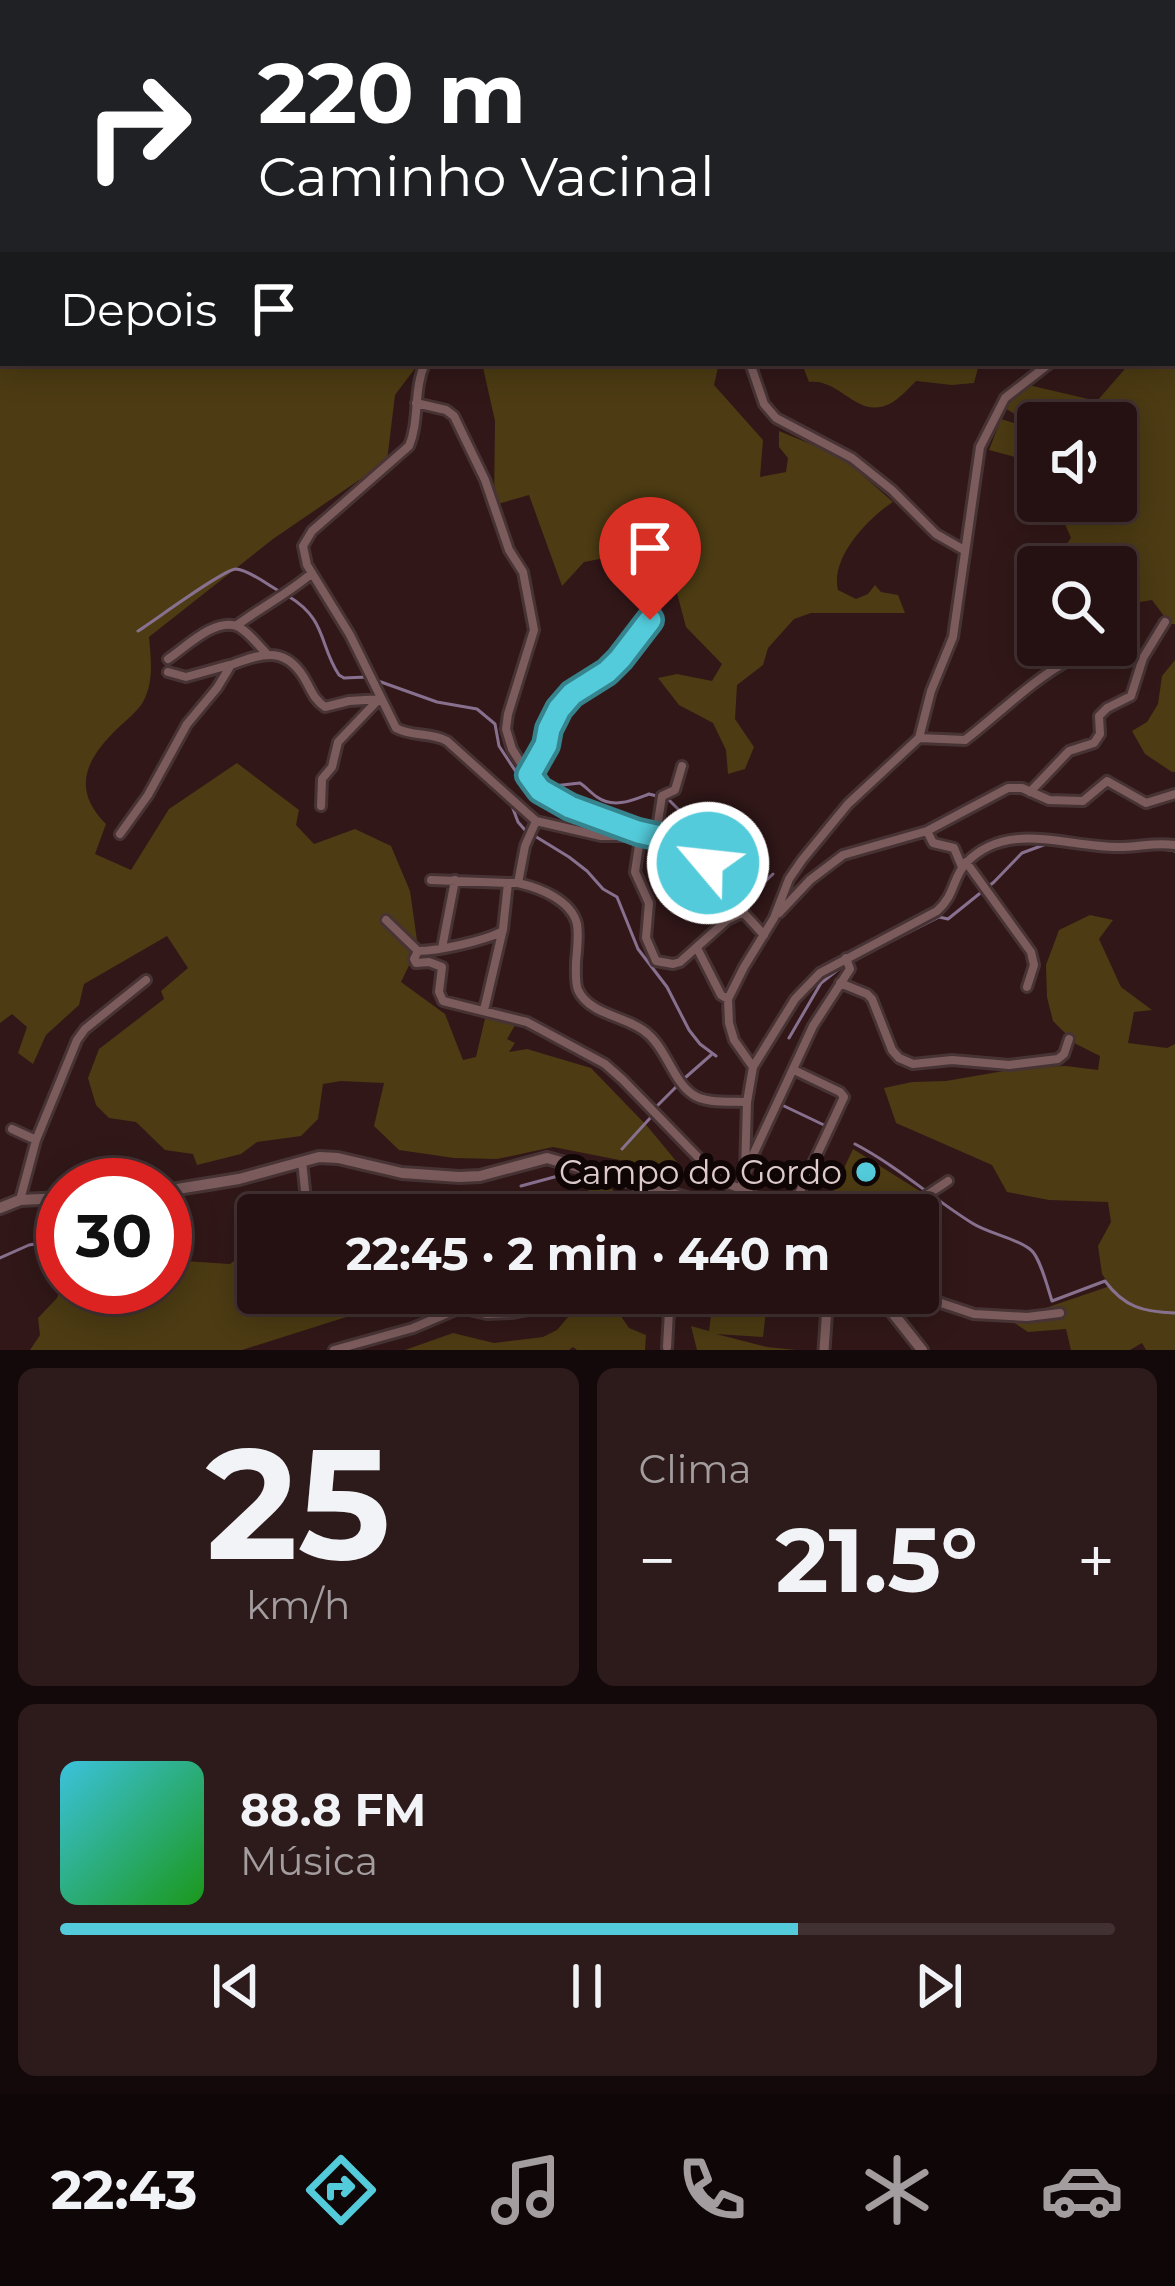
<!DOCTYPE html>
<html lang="pt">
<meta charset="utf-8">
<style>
body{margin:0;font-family:Montserrat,sans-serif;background:#2d1a1b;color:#f1f3f6;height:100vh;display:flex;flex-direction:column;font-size:45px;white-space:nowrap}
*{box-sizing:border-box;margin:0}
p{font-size:39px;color:#a39d9f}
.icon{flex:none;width:66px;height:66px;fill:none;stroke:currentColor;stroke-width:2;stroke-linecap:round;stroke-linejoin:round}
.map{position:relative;height:1350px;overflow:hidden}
.details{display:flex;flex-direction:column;gap:18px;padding:18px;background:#14090a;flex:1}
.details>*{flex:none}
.guide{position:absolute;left:0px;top:0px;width:1176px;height:366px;box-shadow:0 6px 30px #0003,0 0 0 3px #423132;background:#202124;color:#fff;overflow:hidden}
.fabs{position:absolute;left:1017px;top:402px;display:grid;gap:24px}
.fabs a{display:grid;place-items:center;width:120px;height:120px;border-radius:12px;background:#251112;box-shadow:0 6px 30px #0003,0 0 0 3px #423132;font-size:60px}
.speed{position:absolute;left:36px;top:1158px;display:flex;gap:24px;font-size:60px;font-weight:700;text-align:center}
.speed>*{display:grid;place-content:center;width:156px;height:156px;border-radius:50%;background:#251112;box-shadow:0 6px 30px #0003,0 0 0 3px #423132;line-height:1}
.speed .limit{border:18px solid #d22;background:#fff;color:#111}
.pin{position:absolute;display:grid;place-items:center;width:102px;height:102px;color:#fff;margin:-123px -51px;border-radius:50% 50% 50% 0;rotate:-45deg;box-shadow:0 0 12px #0007}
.pin .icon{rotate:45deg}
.me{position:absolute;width:132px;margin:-66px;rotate:298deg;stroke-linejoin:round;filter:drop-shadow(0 0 9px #0008)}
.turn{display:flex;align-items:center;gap:42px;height:252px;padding:0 60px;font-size:54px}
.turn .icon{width:156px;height:156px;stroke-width:2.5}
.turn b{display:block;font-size:84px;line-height:102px}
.then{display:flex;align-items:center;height:114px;padding:0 60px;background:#0003;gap:24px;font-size:45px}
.big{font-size:90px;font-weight:700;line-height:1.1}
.details .widget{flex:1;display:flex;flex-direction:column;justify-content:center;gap:18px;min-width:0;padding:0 42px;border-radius:18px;background:#2d1a1b}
.details .dial{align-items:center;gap:0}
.dial b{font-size:156px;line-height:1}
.song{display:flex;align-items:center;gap:36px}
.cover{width:144px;height:144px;border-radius:18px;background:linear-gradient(135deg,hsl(190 70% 55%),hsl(120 70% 35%))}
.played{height:12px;border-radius:6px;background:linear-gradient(90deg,#53cbda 70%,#423132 70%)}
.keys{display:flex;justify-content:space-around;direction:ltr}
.heat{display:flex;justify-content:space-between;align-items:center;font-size:66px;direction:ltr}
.details .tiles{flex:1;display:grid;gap:18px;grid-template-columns:1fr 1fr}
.widget:last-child{grid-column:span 2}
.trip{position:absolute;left:237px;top:1194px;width:702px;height:120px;border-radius:12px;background:#251112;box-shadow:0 6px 30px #0003,0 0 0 3px #423132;font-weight:700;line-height:120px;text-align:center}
.menu{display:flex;height:192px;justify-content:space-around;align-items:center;background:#0f0707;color:#a39d9f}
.menu .icon{width:84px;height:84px}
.menu .current{color:#53cbda}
.menu b{font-size:54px;color:#f1f3f6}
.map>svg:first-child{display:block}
.green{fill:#4c3b13}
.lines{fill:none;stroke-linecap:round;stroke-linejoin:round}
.stream{stroke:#88718f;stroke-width:3}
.minor-casing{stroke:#473334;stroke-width:14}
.tertiary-casing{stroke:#473334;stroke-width:15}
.secondary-casing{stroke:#473334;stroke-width:16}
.minor{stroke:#7b5b5c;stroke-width:8}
.tertiary{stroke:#7b5b5c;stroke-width:9}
.secondary{stroke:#7b5b5c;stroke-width:10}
.route-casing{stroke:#36848e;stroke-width:30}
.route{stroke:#53cbda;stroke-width:21}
.poi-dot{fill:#53cbda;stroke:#110606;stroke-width:4.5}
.labels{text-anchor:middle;stroke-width:12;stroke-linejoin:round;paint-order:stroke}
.poi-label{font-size:33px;fill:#dfcccc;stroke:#110606;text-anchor:end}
</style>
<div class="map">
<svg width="1175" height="1350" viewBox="0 0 1175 1350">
<rect width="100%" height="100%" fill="#311718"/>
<path class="green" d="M66,0H690L691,3H62Z
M3,171V363H419L395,395L387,461L273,539L149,637C151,659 154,682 143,702C137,712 126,720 117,729C86,759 71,789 106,824L95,854L131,870L169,809L237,763L299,810L296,825L314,844L355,829L391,846L410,891L418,947L401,982L445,1014L463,1060L476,1057L487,1010L517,1022L507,1039L515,1043L509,1052L527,1049L591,1068L648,1127L686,1173L553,1147L497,1159L454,1158L399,1150L374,1126L384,1083L341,1081L323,1084L318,1119L301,1136L257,1142L241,1154L197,1165L193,1154L165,1150L136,1122L109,1118L96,1105L88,1078L99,1049L164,999L161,991L188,968L167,936L84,984L79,1005L46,1035L33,1064L18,1053L27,1027L12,1014L0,1023V172Z
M1173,281H1175V624H1170L1152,600L1116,606V567H1050L1071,538L1055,501H1116V423H1038V463L989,450L1001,419L1034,429L1031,424L1003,407L1024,384L1097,401L1130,363H1173Z
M482,363H719L714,385L763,440L760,477L786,472L788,458L779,447V431L842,457L893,502C868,518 830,558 838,590L856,599L868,594L875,585L881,592L898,595L905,613H811L794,619L768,648L763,665L737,685L735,719L754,747L745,769L728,774L726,750L713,723L679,705L658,678L677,674L712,681L722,664L686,627L669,563L647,550L584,562L562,586L529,495L494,505L495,421Z
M809,363H971L978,368L974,383L952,385L916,381C909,388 901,397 893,402C858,423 842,378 809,382L804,369Z
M1175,660V772H1172L1145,754L1132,731L1147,722L1158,704L1162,676Z
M1090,915L1113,920L1099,939L1121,987L1152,1010L1134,1012L1128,1043L1167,1048L1175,1044V1350H1146L1142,1343L1130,1350H1071L1066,1329L1028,1332L1010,1320L1110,1286L1102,1274L1098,1246L1111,1222L1108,1202L1049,1200L1007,1192L992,1165L896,1123L884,1088L912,1082L946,1081L1027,1067L1066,1066L1098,1070L1100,1056L1076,1044L1053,1021L1047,997L1046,965L1059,930Z
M853,1149L926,1195L911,1215H867L831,1196Z
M584,1177L604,1181L625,1203L643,1211L641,1215H529L564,1200L580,1201L590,1194Z
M258,1243V1293H285L287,1297L293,1293H415L403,1299L242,1350H30L40,1335L38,1318L57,1298L63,1284V1287H165V1257L169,1260L230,1264Z
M613,1293H638L616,1309L629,1328L646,1335L645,1350H577L573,1347L569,1350H405L453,1333L494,1343L543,1337L557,1330L574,1310Z
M714,1293H768L763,1337L716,1334L767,1347L796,1350H697L691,1326L709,1331Z"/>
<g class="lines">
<path class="stream" d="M288,596C327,619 319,645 339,675L344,678L367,677L437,702L477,709L495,724L499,746L524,784L534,786
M138,631C154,621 224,569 236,569C249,570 268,585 279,591
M544,787L580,783C586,787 591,793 597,797C614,809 633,800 649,794L668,799L688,819L716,840L728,852L743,878L756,890
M512,806L518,822L525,830L569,857L587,871L603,889L617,897L638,949L667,987L689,1030L700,1044L716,1056
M1118,850C1138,853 1155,846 1175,851
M747,906L756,890L773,874
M852,961L939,917L948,919L994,882L1022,853L1049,843
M789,1038L821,983L844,965
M686,1077L711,1055
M782,1105L826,1126
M656,1107L677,1086
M855,1144C897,1166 932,1198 972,1223C989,1234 1017,1238 1031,1250C1040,1257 1048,1289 1052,1301L1105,1281C1124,1307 1143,1312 1175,1313
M622,1149L652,1116
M521,1186L558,1176L582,1184
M0,1258L29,1245L63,1239"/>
<defs>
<path id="minor" d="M846,0V3
M1107,0V3
M1173,120H1175
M1173,197H1175
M1173,219L1175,223
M425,363C413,390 420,420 409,446L312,531L303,546L307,565L350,635L396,728C412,737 431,732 447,741L536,821L601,836H623L638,832
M750,363L764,404L776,418L852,458L892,490L936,534L964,550
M416,403L446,410L454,416L485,480L509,550L523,572L534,630L508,714L506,729L512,749L534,784L551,796L597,818L669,839L705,859L742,911L764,935
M236,626C261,607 288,594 312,573
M168,659C186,647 214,618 237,626C248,631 258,645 266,653
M168,672L186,677L229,665
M919,738L965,740C1000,713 1032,680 1071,659C1083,652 1095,654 1106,646
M529,775C534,767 540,758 544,750C551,735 550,719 561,706C574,689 592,684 608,671C634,650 670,608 652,573
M1030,792L1069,751L1094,743L1100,734L1099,716L1107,708L1131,696L1143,658L1165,622
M321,806L322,779L332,767L338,742L379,699
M927,831L933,843L954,848L962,867
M641,832L635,872L649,903L646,938L656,961L673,964L680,962L727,920L744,912
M120,834L148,795L187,724L217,688L231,665C264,652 288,646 307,683C313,694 315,700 325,707L349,701L381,699
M656,835L662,796L675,790L682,766
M966,862L1031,952L1034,965L1027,987
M431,880L508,883
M518,883C540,888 571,900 577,924C579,936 577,950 576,962C576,970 575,983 578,990C590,1016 629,1016 648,1034C666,1049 674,1082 692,1094C705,1104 731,1101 747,1102
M779,913L810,880L843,855L927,831L1008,788H1022L1049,800L1083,801L1107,781L1146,803L1175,794
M386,920L418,951C438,951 483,941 501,932
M442,948L455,880
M697,948L721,995L728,999
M418,951L414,959L416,963L429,962L442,967L439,992L443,1001L527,1022L605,1064L623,1080L722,1182L744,1190L784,1215
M840,983L867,994L872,999L892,1050L899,1058L913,1064L952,1060L1009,1065L1058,1059L1064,1054L1069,1039
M484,1010L503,929L508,883H518L525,846L536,821
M753,1067L734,1040L729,1023L728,999L744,967L774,918L789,879L802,860L848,804L919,738L931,691L953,637L980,447L1005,398L1050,363
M12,1129L36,1140
M302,1161L305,1190
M746,1170L813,1026L850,969L846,958
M741,1188L745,1171L747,1102L753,1067L795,999L820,973L937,911C956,894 952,878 966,863C1008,819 1068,848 1119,847C1139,847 1155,842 1175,845
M20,1200L36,1140L77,1040L85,1029L146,980
M673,1215H675
M789,1215L844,1097L840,1092L794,1070
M917,1215L927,1195L948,1181
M911,1293L974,1314L1027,1317L1060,1313
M667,1347L670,1293
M334,1350L413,1328L460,1308L487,1314L511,1313L559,1304L596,1293"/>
<path id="tertiary" d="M50,3L52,0
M0,44L3,43
M824,1350L828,1293"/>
<path id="secondary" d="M165,1191L239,1179L319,1157L338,1158L402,1173L459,1177L480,1176L547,1158L746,1215
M0,1208L20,1200L63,1198
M877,1293L922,1350"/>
</defs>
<use href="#minor" class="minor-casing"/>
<use href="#tertiary" class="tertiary-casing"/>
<use href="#secondary" class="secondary-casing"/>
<use href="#minor" class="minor"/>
<use href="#tertiary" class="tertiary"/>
<use href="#secondary" class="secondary"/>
</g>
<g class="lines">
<defs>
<path id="route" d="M650,620L620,659L607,672L572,694L559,709L549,729L546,745L529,775L540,790L570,807L638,832L669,839L708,863"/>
</defs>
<use href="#route" class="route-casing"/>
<use href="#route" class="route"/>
</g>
<circle class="poi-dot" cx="866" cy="1172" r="12"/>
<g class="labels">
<g class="poi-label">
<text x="842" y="1184">Campo do Gordo</text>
</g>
</g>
</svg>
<div class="fabs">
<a><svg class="icon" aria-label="sound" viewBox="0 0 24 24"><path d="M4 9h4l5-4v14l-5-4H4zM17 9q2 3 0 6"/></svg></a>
<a><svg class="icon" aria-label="search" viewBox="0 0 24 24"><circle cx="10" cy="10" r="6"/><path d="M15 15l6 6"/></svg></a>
</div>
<div class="speed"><div class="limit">30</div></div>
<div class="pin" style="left:650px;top:620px;background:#d93025"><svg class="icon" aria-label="arrive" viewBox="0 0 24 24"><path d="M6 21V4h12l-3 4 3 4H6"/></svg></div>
<svg class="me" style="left:708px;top:863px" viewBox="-20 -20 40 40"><circle r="17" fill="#53cbda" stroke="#fff" stroke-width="3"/><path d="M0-11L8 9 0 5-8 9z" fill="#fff"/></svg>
<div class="trip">22:45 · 2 min · 440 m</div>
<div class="guide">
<div class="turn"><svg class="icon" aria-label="right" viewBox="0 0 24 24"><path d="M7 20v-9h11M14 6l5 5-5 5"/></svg><div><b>220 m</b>Caminho Vacinal</div></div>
<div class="then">Depois<svg class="icon" aria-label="arrive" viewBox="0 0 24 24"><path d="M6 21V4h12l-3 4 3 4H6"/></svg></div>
</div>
</div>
<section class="details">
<div class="tiles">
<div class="widget dial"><b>25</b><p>km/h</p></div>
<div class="widget"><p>Clima</p>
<div class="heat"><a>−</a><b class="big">21.5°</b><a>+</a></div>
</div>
<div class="widget">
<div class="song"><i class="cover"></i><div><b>88.8 FM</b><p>Música</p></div></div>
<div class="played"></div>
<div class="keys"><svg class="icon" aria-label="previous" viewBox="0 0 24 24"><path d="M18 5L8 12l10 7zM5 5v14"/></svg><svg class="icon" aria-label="pause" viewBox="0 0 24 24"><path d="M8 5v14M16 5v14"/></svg><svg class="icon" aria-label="next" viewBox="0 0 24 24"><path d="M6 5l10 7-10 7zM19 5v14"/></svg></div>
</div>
</div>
</section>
<nav class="menu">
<b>22:43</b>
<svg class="icon current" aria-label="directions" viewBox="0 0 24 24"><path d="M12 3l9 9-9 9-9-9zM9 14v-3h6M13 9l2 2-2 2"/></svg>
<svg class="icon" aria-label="music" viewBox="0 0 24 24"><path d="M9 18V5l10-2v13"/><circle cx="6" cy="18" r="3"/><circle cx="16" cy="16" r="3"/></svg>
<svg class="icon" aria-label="phone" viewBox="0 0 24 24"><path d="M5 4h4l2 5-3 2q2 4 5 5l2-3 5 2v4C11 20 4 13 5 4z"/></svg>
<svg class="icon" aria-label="climate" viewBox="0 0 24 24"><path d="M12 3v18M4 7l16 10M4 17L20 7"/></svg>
<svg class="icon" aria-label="car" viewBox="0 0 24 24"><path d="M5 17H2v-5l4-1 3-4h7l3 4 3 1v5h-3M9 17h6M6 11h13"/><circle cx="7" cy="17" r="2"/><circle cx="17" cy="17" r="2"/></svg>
</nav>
